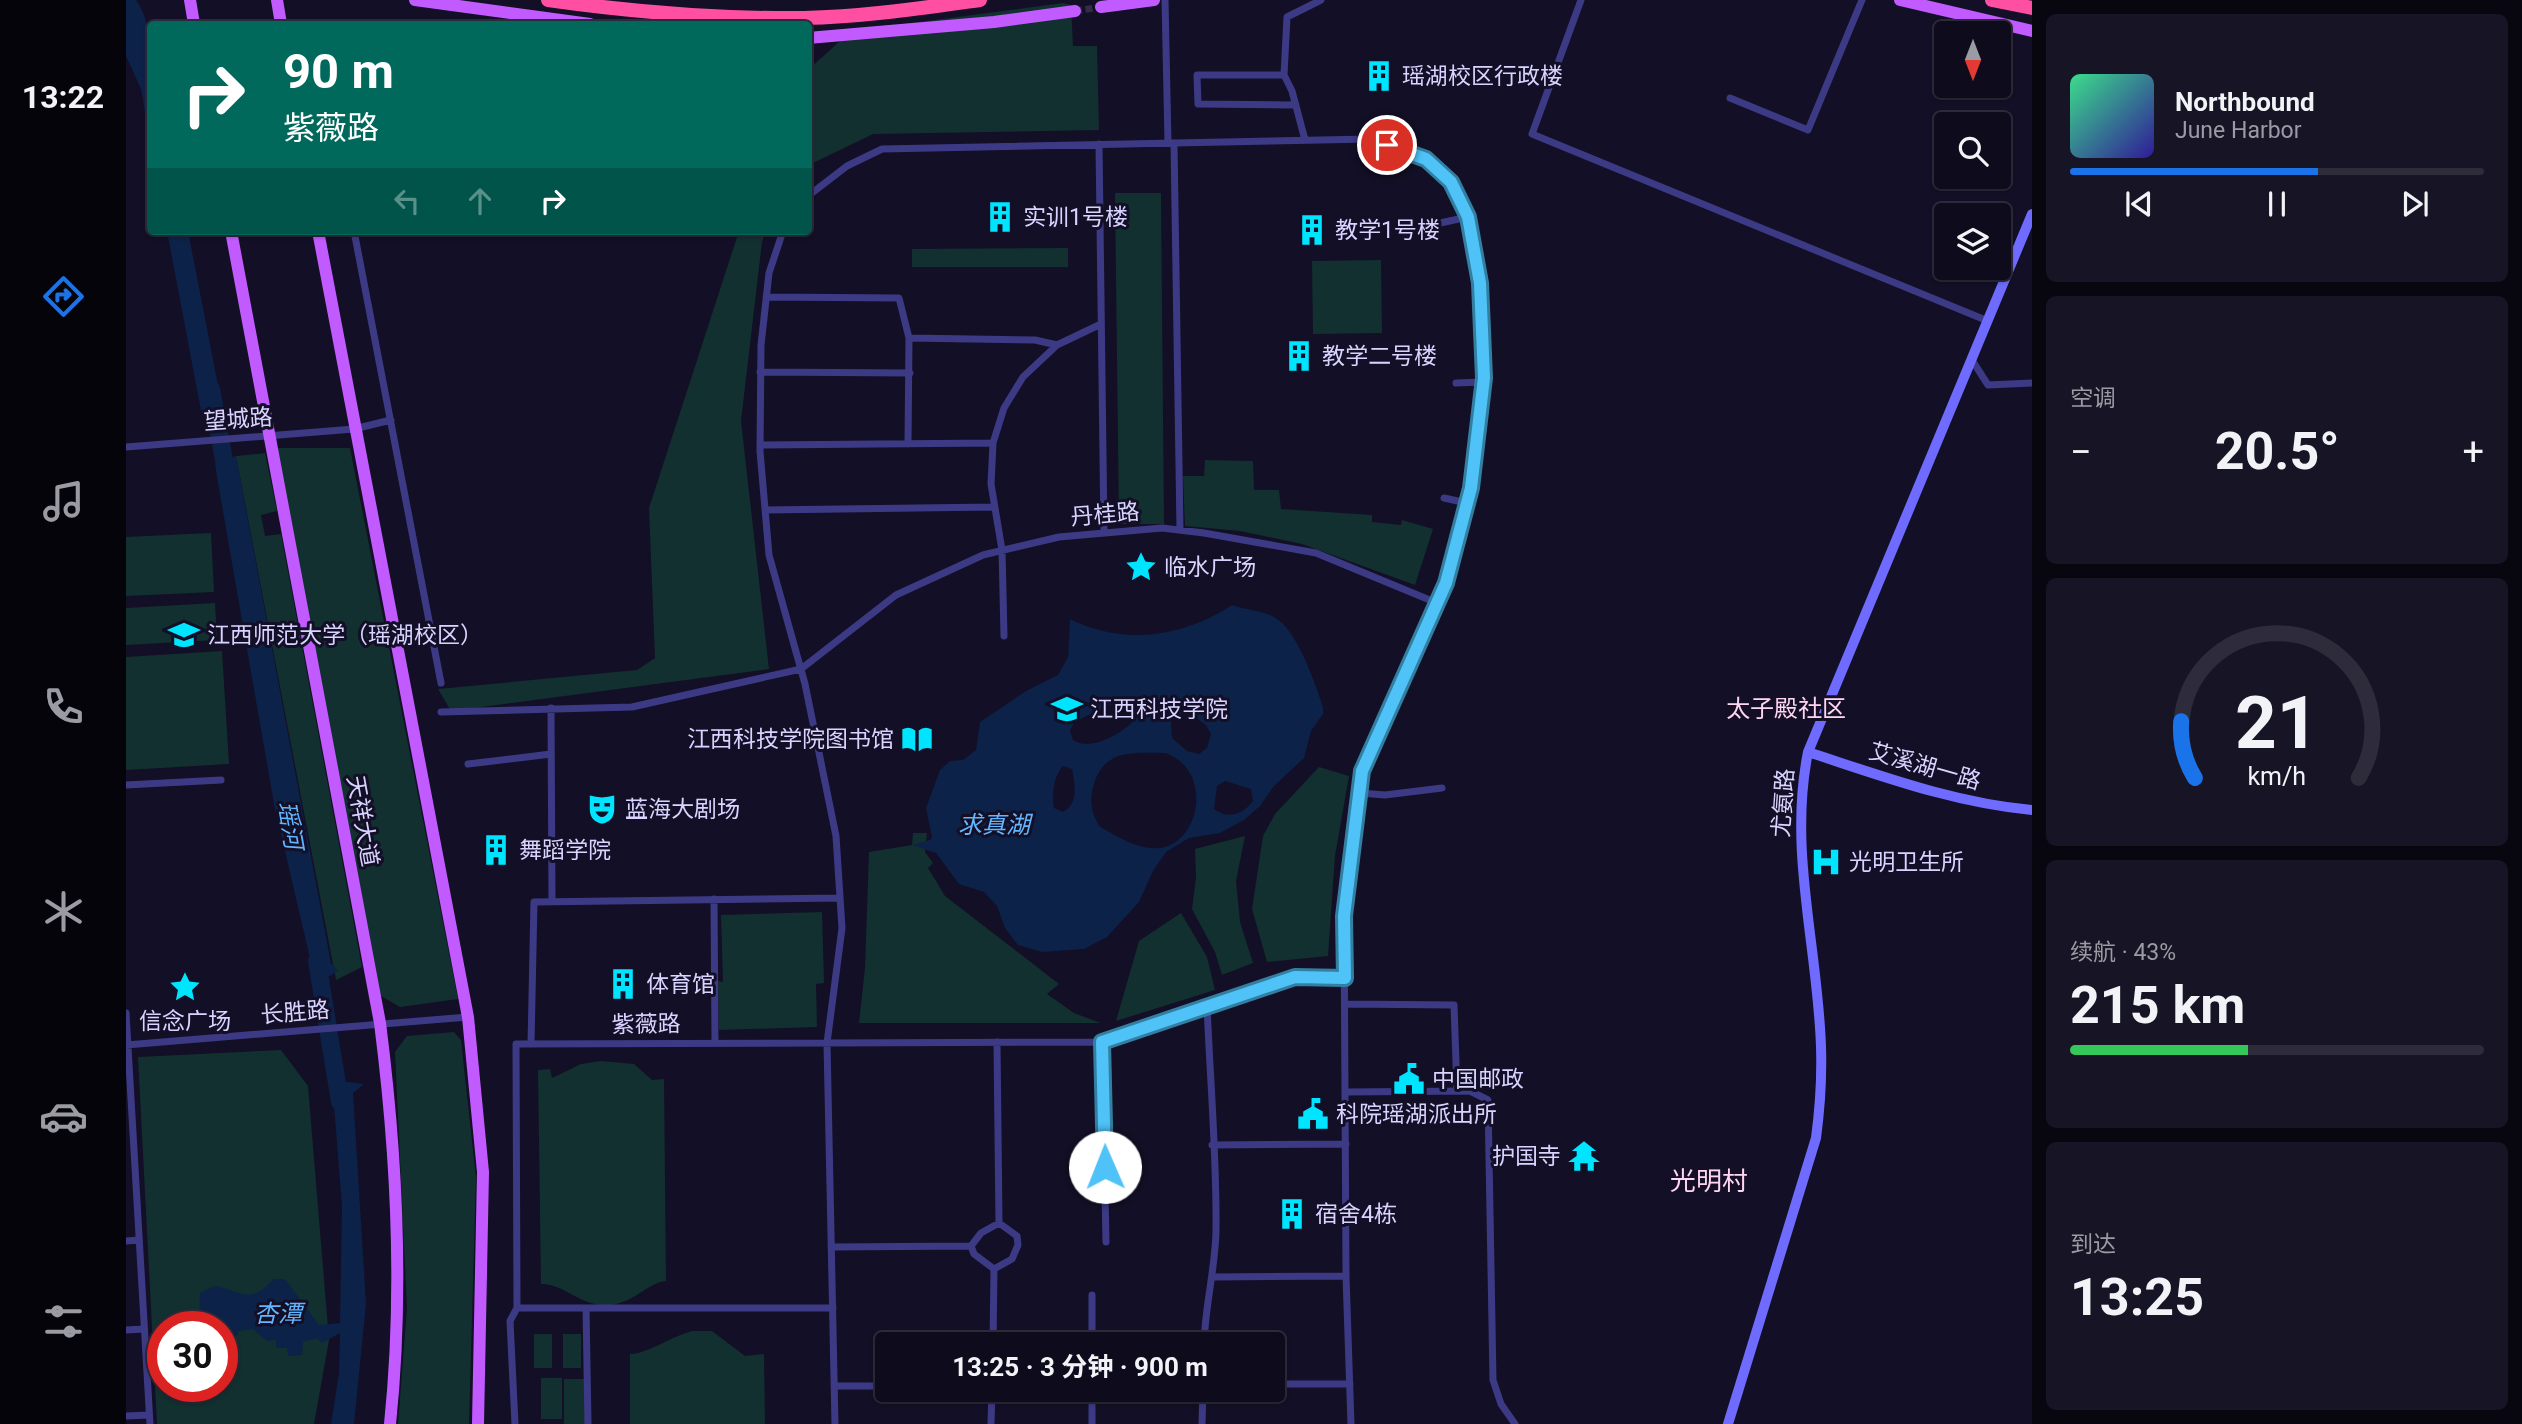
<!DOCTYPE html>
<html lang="zh">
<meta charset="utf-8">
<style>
body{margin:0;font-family:Roboto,"Noto Sans SC",sans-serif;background:#171425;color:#f1f3f6;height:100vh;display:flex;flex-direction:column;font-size:26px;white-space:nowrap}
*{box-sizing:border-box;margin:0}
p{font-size:23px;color:#9b9ba3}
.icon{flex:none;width:38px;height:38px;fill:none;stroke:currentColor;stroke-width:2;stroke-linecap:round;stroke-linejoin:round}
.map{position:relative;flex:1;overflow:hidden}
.details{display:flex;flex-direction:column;gap:14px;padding:14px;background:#08060f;width:490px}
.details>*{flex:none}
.guide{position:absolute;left:21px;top:21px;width:665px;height:214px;border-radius:7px;box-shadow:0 2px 5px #0004,0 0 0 2px #2e2b3b;background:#00695c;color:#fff;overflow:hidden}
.needle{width:46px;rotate:180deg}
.fabs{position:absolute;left:1808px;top:21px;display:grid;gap:14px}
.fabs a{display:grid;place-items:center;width:77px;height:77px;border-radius:7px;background:#0e0b1c;box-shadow:0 2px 5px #0004,0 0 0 2px #2e2b3b;font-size:35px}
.speed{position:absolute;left:21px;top:1311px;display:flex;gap:14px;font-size:35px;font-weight:700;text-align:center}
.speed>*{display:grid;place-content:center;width:91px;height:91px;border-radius:50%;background:#0e0b1c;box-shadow:0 2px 5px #0004,0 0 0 2px #2e2b3b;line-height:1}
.speed .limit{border:10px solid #d22;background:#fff;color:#111}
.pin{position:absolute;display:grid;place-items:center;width:60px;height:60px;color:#fff;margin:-30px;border:4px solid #fff;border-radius:50%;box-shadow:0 2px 7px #0007}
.me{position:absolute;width:77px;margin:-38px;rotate:359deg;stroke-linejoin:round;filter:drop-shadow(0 0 5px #0008)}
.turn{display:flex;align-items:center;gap:24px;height:147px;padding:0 21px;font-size:32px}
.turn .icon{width:91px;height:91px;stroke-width:2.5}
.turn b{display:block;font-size:49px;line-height:60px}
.lanes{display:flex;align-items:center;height:66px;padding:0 21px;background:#0003;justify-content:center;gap:35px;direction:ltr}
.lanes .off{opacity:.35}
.big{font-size:52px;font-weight:700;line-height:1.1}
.details .tile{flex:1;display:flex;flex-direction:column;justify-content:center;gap:10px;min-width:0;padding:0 24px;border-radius:10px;background:#171425}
.details .dial{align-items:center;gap:0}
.dial svg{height:182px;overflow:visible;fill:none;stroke:#2e2b3b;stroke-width:7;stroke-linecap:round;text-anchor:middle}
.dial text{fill:#f1f3f6;stroke:none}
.song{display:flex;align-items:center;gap:21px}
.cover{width:84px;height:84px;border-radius:10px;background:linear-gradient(135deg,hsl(150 70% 55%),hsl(250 70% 35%))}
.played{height:7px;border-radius:4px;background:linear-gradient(90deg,#1a73e8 60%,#2e2b3b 60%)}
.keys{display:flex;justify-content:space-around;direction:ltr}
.heat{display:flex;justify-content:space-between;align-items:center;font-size:38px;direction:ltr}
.charge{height:10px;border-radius:5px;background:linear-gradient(90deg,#34c759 43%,#2e2b3b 0)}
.trip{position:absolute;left:749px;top:1332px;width:410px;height:70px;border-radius:7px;background:#0e0b1c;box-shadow:0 2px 5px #0004,0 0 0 2px #2e2b3b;font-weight:700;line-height:70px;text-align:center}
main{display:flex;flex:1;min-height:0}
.tabs{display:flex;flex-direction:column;width:126px;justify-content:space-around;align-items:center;background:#06040b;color:#9b9ba3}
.tabs .icon{width:49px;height:49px}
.tabs .active{color:#1a73e8}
.tabs b{font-size:32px;color:#f1f3f6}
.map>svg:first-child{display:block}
.green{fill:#12302f;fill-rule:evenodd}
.water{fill:#0c2248;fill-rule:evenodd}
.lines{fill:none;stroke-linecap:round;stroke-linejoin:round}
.river{stroke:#0c2248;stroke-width:18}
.street-tunnel{stroke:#312d47;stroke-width:7;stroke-dasharray:7 3.5;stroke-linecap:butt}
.street{stroke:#3d3a85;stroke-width:7}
.secondary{stroke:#6f6bff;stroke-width:10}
.primary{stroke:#c25bff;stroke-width:12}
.highway{stroke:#ff4fa3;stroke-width:14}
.route-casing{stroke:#337fa1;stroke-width:18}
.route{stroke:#4fc3f7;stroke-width:12}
.labels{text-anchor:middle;stroke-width:6;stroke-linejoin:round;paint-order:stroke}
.poi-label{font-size:23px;fill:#d9d4ff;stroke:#130f26;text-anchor:start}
.street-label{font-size:23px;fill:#d9d4ff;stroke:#130f26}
.neighbourhood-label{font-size:24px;fill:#ffd6f0;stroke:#130f26}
.water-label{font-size:24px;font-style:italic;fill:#62b6ff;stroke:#130f26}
.quarter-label{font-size:26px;fill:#ffd6f0;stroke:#130f26}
</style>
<main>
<nav class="tabs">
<b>13:22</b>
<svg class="icon active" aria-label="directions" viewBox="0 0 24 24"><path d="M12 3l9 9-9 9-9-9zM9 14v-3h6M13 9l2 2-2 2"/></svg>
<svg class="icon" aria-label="music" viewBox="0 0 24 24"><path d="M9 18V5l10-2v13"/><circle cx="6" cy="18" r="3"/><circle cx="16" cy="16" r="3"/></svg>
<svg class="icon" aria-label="phone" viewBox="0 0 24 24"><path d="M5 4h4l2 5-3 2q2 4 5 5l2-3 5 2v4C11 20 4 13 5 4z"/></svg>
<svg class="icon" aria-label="climate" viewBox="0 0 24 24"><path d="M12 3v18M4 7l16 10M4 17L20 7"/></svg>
<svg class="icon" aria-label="car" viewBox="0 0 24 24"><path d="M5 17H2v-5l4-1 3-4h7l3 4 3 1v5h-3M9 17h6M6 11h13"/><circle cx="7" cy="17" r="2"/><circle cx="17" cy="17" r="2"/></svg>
<svg class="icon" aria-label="filters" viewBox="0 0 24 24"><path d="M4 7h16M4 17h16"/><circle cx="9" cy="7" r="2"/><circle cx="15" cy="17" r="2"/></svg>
</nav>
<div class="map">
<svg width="1906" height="1424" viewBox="0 0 1906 1424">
<rect width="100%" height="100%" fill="#130f26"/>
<path class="green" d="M937,3L945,5L947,46H971L973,130L747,134L683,165V69L725,31Z
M989,193H1035L1038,524H993Z
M613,231H640L636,242L615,421L643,669L325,711L312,689L511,670L529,658L523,508Z
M942,248V267H786V249Z
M1255,260L1256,333L1187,334L1186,261Z
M151,448H224L332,999L274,1007L255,996Z
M139,453L151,511L135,515L139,536L155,534L236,967L210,980L110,456Z
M1079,460L1127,461L1128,490H1153L1155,509L1246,515V522L1275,525L1276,520L1307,529L1289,585L1176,544L1114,531L1059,526L1057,476H1078Z
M85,533L88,592L0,596V537Z
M89,603L91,640L0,645V608Z
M96,651L103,764L0,770V657Z
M1193,767L1223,776L1209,856L1202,956L1141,962L1126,909L1137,836L1149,814Z
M787,833H801L799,852L807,863L802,868L819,896L933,984L921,994L948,1013L975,1023H733L739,968L743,852L786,845Z
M1119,836L1110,881L1114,922L1127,963L1096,975L1089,952L1066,909L1070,878L1069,849Z
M696,912L698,983L690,984L691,1027L593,1030L592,981L597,982L595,915Z
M1055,913L1081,957L1089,990L990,1021L1013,941Z
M328,1032L335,1040L350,1178L343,1424H272L281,1308L269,1052L281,1036Z
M155,1050L182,1086L203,1340L188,1424H31L12,1057ZM37,1326H96V1386H37Z
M475,1061L508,1064L526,1080L538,1079L540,1281C521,1282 505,1308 475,1305C452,1303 437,1284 415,1284L412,1070L424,1069L426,1078L455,1064Z
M567,1331H586L619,1356L638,1354L639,1424H504V1354C522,1354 545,1336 567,1331Z
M408,1334H426V1368H408Z
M437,1334H455V1368H437Z
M415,1378H436V1419H415Z
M438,1379H459V1424H438Z"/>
<path class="water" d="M0,0H10C34,34 25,100 24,142L15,89L0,56Z
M41,231H62L97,411L76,416Z
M110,456L205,963L212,971L190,984L148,804L90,471L89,462Z
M1106,605C1120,610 1134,610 1148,617C1171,629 1189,683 1197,707V714L1185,731L1178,758L1147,787L1134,806L1118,820L1094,833L1063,838L1040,852L1027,871L1013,902L981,937L958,949L916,952L892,945L879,928L871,906L858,892L833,884L810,853L786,845L804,840L806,837L800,808L814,770L824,761L837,760L850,750L854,722L900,691L932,675L942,657L944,619C997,646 1058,637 1106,605ZM986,704H995L1009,713V719C997,733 965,752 947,740L944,731L948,722ZM1061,711L1080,725L1085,734L1081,748L1073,754L1061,751L1046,738L1045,721ZM1040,753C1087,771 1075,842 1034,848C1012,850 990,836 973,826C965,811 963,800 968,784C979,748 1008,753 1040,753ZM937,766L946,769C949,784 953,803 937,812L928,808C926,794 927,777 937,766ZM1099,781L1125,789L1127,801C1117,814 1102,820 1088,809L1091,786Z
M206,1080L238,1084L227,1093L240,1304L228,1424H205L213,1373L214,1333L196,1343L191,1338L177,1342L176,1355L162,1356L161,1348H150V1340L141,1341L127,1329L113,1331L110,1337L96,1341V1326H73L74,1293L89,1286C119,1292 123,1305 148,1279H159L193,1325L214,1323L216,1206Z"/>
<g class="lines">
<path class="river" d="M85,389L102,482
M191,961L214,1102"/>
<path class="street-tunnel" d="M949,11L975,7"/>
<path class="street" d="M1039,0L1042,143
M1455,0L1406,134L1862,321
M1158,75H1071L1072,104L1170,105
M1604,98L1682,130L1736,0
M1179,140L1166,91L1158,75L1161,17L1195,0
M1048,143L1054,530
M973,144L978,533
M682,196L721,166L756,149L1244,139L1300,159L1325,182L1342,217L1354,283L1358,378L1345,488L1320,583L1236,771L1218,916L1220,1276L1225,1424
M1305,225L1342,217
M228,231L315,683
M657,231L643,273L635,345L634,451L643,555L679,684L710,836L716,928L701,1043L709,1424
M640,297L773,298L783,338
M1846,360L1862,385L1906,383
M634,372L784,373
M1330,383L1357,382
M782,444L783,338L909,340L931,345
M634,445L867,443
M0,447L228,429L265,420
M1318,498L1341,503
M639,510L867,507
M878,636L876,550L865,484L867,443L878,408L897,377L931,345L975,324
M425,708L426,901
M315,712L506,707L675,669L770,595L857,555L933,537L1036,528L1078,533L1190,553L1311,603
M342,764L425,754
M0,785L95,780
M1234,793L1259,795L1316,788
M588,899L589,1042
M1219,1004L1328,1005L1331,1091
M0,1013L24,1424
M871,1042L873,1223
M976,1042L980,1242
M405,1044L408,902L714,898
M0,1045L342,1017
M1219,1092L1344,1091L1362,1100L1367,1380L1375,1404L1389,1424
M1086,1145L1220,1144
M873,1223L891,1236L892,1245L886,1259L868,1269L848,1254L845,1246L855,1233Z
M0,1241L13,1240
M705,1247L845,1246
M1087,1277L1220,1276
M966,1295V1344
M460,1308L462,1424
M707,1308H391L390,1044L976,1042L1169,977L1219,978
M0,1330L18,1329
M867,1344L868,1269
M1078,1344C1079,1306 1089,1270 1090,1232C1091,1157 1084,1080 1081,1005
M1146,1384H1224
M708,1386H761
M966,1390V1424
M0,1416L23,1415
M389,1424L384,1321L391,1308
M865,1424L866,1390
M1076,1424L1077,1390"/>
<path class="secondary" d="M1682,752C1756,776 1828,803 1906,810
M1602,1424L1690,1138C1694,1108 1696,1078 1695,1047C1692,948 1662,851 1682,752L1906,214"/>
<path class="primary" d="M64,0L68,24
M151,0L155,24
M289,0L464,24
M1774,0L1906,31
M975,7L1028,0
M682,38L868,22L949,11
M105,231L254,1023C271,1156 278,1290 264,1424
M192,231L342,1017L357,1172L352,1424"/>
<path class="highway" d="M422,0C507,12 593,19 678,18C737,17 796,8 854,0
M1866,0L1906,8"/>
</g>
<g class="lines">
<defs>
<path id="route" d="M979,1167L976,1042L1169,977L1219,978L1218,916L1236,771L1320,583L1345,488L1358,378L1354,283L1342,217L1325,182L1300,159L1261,145"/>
</defs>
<use href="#route" class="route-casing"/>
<use href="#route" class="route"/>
</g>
<defs>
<symbol id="building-bare" viewBox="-9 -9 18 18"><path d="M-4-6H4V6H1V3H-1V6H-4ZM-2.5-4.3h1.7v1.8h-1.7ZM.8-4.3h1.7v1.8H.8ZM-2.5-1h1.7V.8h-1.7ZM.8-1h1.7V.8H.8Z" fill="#00e5ff" stroke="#130f26" stroke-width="2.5" paint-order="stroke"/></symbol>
<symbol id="sight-bare" viewBox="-9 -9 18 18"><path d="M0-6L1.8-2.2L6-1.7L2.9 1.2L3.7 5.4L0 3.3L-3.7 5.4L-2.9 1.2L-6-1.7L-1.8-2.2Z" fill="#00e5ff" stroke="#130f26" stroke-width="2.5" paint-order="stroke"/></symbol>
<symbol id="university-bare" viewBox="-9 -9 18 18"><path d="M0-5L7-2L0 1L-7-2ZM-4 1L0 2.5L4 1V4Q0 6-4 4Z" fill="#00e5ff" stroke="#130f26" stroke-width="2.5" paint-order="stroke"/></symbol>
<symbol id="library-bare" viewBox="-9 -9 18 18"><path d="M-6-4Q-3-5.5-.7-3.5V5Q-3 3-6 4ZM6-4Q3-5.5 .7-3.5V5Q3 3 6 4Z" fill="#00e5ff" stroke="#130f26" stroke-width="2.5" paint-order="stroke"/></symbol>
<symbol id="theatre-bare" viewBox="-9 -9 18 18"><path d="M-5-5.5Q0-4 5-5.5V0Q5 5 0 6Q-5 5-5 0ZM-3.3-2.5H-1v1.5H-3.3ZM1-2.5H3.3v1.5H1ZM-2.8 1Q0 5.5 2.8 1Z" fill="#00e5ff" stroke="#130f26" stroke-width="2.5" paint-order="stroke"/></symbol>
<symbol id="hospital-bare" viewBox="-9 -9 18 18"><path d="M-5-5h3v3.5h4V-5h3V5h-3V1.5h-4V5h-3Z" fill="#00e5ff" stroke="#130f26" stroke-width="2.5" paint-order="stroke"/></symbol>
<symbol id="civic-bare" viewBox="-9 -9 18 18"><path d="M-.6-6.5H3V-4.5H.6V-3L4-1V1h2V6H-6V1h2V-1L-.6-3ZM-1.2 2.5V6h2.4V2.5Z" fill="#00e5ff" stroke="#130f26" stroke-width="2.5" paint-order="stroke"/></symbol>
<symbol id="temple-bare" viewBox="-9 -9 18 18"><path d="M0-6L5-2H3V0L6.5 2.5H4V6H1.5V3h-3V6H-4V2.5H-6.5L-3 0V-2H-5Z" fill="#00e5ff" stroke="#130f26" stroke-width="2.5" paint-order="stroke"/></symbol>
</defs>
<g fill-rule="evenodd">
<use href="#building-bare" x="1231" y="54" width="44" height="44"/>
<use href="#building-bare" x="852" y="195" width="44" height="44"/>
<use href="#building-bare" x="1164" y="208" width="44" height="44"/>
<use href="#building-bare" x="1151" y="334" width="44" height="44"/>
<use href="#sight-bare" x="993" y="545" width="44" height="44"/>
<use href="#university-bare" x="36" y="613" width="44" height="44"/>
<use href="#university-bare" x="919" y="687" width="44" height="44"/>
<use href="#library-bare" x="769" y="717" width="44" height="44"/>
<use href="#theatre-bare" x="454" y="787" width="44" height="44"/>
<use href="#building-bare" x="348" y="828" width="44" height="44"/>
<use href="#hospital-bare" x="1678" y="840" width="44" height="44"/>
<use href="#building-bare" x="475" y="962" width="44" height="44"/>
<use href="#sight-bare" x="37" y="965" width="44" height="44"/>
<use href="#civic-bare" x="1261" y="1057" width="44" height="44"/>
<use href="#civic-bare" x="1165" y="1092" width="44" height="44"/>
<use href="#temple-bare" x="1436" y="1134" width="44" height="44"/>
<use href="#building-bare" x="1144" y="1192" width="44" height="44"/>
</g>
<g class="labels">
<g class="poi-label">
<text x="1276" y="84">瑶湖校区行政楼</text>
<text x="897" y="225">实训1号楼</text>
<text x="1209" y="238">教学1号楼</text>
<text x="1196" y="364">教学二号楼</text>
<text x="1038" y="575">临水广场</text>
<text x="81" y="643">江西师范大学（瑶湖校区）</text>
<text x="964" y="717">江西科技学院</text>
<text x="768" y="747" text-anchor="end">江西科技学院图书馆</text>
<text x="499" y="817">蓝海大剧场</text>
<text x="393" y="858">舞蹈学院</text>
<text x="1723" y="870">光明卫生所</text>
<text x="520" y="992">体育馆</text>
<text x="59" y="1029" text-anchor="middle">信念广场</text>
<text x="1306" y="1087">中国邮政</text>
<text x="1210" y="1122">科院瑶湖派出所</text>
<text x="1435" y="1164" text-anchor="end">护国寺</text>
<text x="1189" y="1222">宿舍4栋</text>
</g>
<g class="street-label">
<text transform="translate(112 419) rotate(-4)" y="8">望城路</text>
<text transform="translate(979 514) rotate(-5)" y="8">丹桂路</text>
<text transform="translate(1799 766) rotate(16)" y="8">艾溪湖一路</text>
<text transform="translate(1657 803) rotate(-86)" y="8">尤氨路</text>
<text transform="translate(237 821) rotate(80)" y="8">天祥大道</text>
<text transform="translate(169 1012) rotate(-5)" y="8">长胜路</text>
<text transform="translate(520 1024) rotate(-1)" y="8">紫薇路</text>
</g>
<g class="neighbourhood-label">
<text x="1660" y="717">太子殿社区</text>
</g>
<g class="water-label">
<text transform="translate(164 825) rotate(80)" y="8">瑶河</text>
<text x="868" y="833">求真湖</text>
<text x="152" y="1322">杏潭</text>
</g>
<g class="quarter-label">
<text x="1583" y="1190">光明村</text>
</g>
</g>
</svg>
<div class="fabs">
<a><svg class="needle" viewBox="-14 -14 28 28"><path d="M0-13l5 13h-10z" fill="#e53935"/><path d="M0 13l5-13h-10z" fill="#9b9ba3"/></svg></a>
<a><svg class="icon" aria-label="search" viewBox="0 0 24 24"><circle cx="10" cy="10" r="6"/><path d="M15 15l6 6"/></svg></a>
<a><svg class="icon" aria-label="layers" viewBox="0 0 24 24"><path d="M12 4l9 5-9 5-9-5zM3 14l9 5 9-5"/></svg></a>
</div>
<div class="speed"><div class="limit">30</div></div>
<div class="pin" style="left:1261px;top:145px;background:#d93025"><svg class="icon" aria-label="arrive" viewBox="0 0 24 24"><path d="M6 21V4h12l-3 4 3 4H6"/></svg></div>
<svg class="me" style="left:979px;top:1167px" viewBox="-20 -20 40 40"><circle r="19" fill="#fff"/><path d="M0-13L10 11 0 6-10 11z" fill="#4fc3f7"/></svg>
<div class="trip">13:25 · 3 分钟 · 900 m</div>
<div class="guide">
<div class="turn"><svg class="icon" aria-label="right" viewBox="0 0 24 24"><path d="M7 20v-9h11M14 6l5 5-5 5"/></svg><div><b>90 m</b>紫薇路</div></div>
<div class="lanes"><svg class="icon off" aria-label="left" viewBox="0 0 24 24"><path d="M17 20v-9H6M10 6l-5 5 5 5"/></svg><svg class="icon off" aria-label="ahead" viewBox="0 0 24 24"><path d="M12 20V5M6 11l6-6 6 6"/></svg><svg class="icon" aria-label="right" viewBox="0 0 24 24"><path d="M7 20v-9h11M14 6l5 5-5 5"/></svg></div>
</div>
</div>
<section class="details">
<div class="tile">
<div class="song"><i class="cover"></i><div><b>Northbound</b><p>June Harbor</p></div></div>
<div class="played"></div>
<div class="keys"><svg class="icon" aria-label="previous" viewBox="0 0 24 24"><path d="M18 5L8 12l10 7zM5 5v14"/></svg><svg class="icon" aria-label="pause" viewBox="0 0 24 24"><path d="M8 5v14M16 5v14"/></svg><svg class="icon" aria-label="next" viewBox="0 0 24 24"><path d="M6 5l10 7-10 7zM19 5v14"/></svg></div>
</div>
<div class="tile"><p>空调</p>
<div class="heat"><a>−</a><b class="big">20.5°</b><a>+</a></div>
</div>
<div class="tile dial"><svg viewBox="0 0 100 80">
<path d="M14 69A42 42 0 1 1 86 69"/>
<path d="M14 69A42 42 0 0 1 8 44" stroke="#1a73e8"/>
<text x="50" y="56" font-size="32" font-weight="700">21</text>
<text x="50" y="72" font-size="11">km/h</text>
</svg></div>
<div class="tile"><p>续航 · 43%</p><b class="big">215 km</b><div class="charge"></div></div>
<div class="tile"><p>到达</p><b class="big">13:25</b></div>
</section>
</main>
